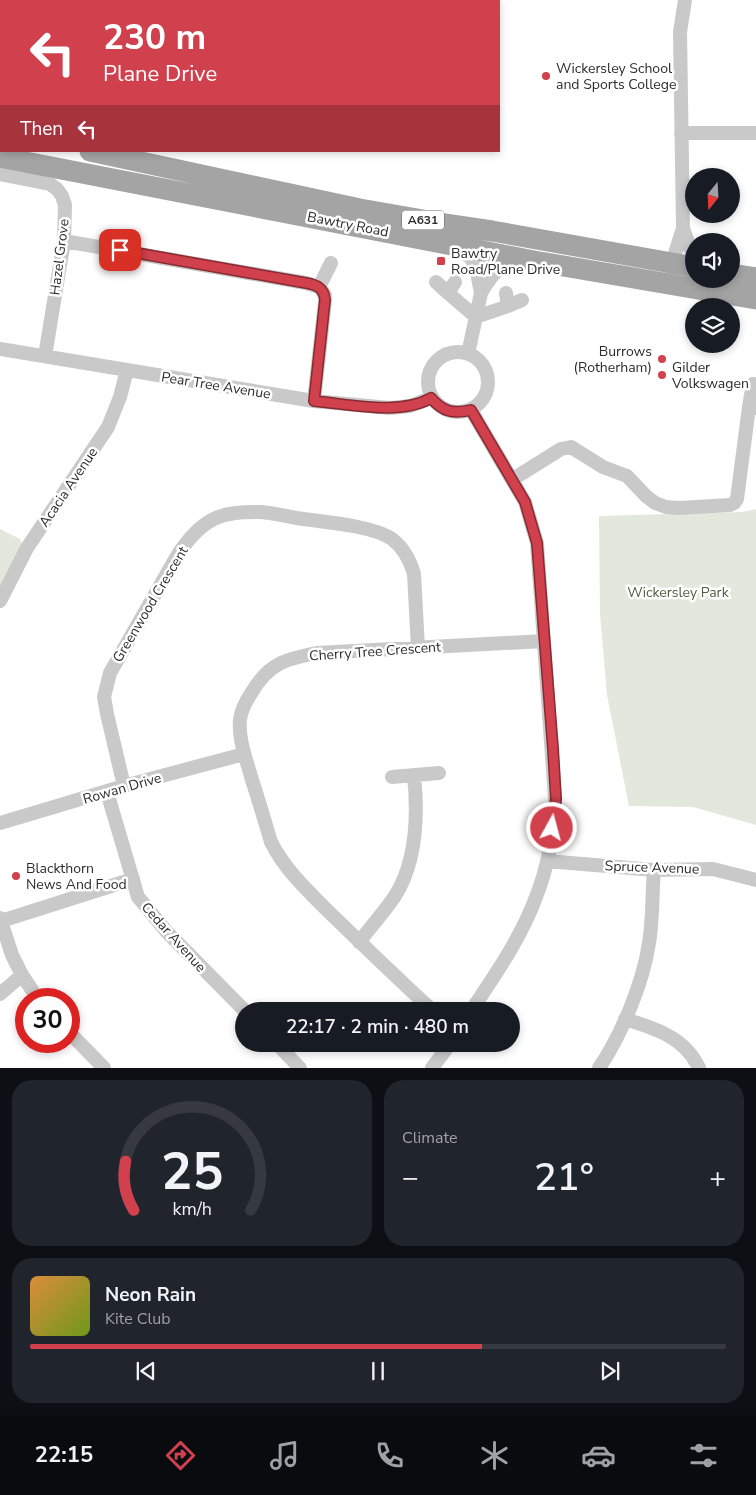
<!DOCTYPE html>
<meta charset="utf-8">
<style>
body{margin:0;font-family:"Nunito Sans",sans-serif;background:#20242c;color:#f1f3f6;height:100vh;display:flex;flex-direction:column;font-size:19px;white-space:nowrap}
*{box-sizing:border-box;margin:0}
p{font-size:16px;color:#9ea1a6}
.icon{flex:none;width:28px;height:28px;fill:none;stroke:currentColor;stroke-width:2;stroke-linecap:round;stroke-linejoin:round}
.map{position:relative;height:1068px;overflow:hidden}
.side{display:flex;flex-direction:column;gap:12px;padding:12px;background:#0d0f14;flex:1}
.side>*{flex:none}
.banner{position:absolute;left:0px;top:0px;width:500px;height:152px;box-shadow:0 2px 8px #0003;background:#d1404d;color:#fff;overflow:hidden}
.needle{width:32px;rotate:198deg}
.buttons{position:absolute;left:685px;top:168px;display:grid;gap:10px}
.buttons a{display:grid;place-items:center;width:55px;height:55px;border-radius:50%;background:#171b24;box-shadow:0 2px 8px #0003;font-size:25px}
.speed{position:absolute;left:15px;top:988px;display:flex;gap:10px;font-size:25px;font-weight:700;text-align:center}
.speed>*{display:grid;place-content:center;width:65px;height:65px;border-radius:50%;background:#171b24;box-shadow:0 2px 8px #0003;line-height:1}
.speed .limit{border:8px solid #d22;background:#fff;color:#111}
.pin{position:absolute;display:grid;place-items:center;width:42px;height:42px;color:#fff;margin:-21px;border-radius:10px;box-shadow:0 2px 8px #0006}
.me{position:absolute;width:55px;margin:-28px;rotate:7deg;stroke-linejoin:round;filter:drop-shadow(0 0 4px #0008)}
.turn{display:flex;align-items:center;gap:18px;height:105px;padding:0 20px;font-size:22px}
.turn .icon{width:65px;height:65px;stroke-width:2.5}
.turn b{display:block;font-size:35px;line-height:42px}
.then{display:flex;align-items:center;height:48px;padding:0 20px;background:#0003;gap:10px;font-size:19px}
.big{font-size:38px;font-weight:600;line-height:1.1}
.side .card{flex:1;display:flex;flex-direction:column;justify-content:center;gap:8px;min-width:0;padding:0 18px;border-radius:20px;background:#20242c}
.side .dial{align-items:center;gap:0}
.dial svg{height:130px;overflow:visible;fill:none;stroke:#363941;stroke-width:7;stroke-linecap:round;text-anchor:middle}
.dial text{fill:#f1f3f6;stroke:none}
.song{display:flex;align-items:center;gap:15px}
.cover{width:60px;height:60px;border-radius:8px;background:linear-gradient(135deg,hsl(30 70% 55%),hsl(80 70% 35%))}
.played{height:5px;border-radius:2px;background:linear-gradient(90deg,#d1404d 65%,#363941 65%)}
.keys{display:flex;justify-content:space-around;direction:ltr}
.heat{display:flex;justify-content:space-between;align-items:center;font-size:28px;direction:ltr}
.side .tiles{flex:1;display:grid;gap:12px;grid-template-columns:1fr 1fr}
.card:last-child{grid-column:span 2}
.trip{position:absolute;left:235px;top:1002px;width:285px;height:50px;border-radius:25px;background:#171b24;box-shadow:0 2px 8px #0003;font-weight:600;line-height:50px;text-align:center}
.dock{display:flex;height:80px;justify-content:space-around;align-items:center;background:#090b0e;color:#9ea1a6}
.dock .icon{width:35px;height:35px}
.dock .active{color:#d1404d}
.dock b{font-size:22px;color:#f1f3f6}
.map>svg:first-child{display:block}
.green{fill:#e2e8db}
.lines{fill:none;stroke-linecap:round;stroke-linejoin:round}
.minor{stroke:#c9c9c9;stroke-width:14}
.primary{stroke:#a4a4a4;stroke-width:21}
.route-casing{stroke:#882a32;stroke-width:12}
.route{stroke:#d1404d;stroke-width:9}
.poi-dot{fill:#d1404d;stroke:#fff;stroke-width:2}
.labels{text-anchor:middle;stroke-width:5;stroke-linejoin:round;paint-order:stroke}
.shield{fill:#fff;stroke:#6b6b6b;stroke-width:1}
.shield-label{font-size:12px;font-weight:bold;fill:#2c2c2c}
.poi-label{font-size:14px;fill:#2c2c2c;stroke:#fff;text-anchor:start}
.street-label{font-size:14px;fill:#2c2c2c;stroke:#fff}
.park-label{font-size:14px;fill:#50623f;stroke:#fff}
</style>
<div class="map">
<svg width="756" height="1068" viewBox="0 0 756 1068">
<rect width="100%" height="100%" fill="#fff"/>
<path class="green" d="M756,509V825L693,807L629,806L607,695L600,614L599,516L742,512Z
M0,529L20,539L22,544L0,589Z"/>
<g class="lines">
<path class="minor" d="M681,133H756
M0,174L50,184L57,189L62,196L65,205L64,241L45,356
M683,228L694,259
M64,241L306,283L319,287
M457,248L471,258L476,268L481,293C494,271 497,267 523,263
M672,270V263L683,228L680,32L685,0
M436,282L448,293L455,282
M448,293L476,317L508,306
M506,293L508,306L522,300
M0,349L314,401L390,408L410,406L431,398
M428 382a30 30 0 1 1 60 0a30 30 0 1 1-60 0Z
M468,354L481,293
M314,401L325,301V295L319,287L331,263
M749,407L753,384
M471,410L525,502L537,543L555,799C554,830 548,867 536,897C521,938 495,975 471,1011
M513,479L561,449L571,447L603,467L627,476L646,496L655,503L666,507L679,508L730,505L734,503L737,499L749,407L756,408
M0,601L27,548L108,427L120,397L127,370
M392,777L439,773
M124,786L107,714L104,697L110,673L177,556C186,542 197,528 212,520C226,512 245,512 261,512C274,513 289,517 303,519C326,522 373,526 392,539C404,548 410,560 414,574L418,648
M107,792L138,897L166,931L245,1011
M0,823L124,786L244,754
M547,861L654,870L713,869L756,880
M0,918L12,955L22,975L38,999
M1,921L133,879
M359,942C371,927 384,912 395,896C417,861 418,814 414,775
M0,994L22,975
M433,1011C398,979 364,946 330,913C308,891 285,870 271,842C265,822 259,801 252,780C247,761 238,740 240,720C241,710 246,701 252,692C269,663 286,659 317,653L544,641
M625,1019C654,1028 685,1037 699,1068
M69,1032L104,1068
M277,1044L300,1068
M432,1068L450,1044
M599,1068C622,1034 643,983 649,943C653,919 652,894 654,870"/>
<path class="primary" d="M0,134H1
M90,151L360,209L446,224L492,231L694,267
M0,157L534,261L756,299
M731,274L756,278"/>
</g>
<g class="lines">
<defs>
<path id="route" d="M120,250L306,283C317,285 324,288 325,300L314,401C349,404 400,416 431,398C443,412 453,414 471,410L525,502L537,543L553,749L556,799L552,828"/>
</defs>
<use href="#route" class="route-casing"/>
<use href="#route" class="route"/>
</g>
<g class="poi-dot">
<circle cx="546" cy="76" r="5"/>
<rect x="436" y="256" width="10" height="10" rx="2.5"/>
<circle cx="662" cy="359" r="5"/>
<circle cx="662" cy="375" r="5"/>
<circle cx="16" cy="876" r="5"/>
</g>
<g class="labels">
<rect class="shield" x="402" y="210.5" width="42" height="19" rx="4"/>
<g class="shield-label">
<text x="423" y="224">A631</text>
</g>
<g class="poi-label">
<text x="556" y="73">Wickersley School<tspan x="556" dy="16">and Sports College</tspan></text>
<text x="451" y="258">Bawtry<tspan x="451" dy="16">Road/Plane Drive</tspan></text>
<text x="652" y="356" text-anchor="end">Burrows<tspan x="652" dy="16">(Rotherham)</tspan></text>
<text x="672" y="372">Gilder<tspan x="672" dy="16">Volkswagen</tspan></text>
<text x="26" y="873">Blackthorn<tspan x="26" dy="16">News And Food</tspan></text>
</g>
<g class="street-label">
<text transform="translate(348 224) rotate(11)" y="5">Bawtry Road</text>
<text transform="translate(59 257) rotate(-83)" y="5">Hazel Grove</text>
<text transform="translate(216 385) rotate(9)" y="5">Pear Tree Avenue</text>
<text transform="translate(68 487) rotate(-56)" y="5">Acacia Avenue</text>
<text transform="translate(150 604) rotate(-59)" y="5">Greenwood Crescent</text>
<text transform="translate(375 651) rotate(-4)" y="5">Cherry Tree Crescent</text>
<text transform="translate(122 788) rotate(-16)" y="5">Rowan Drive</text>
<text transform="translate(652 867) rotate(2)" y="5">Spruce Avenue</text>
<text transform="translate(174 937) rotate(48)" y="5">Cedar Avenue</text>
</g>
<g class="park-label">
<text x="678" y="597">Wickersley Park</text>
</g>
</g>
</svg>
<div class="buttons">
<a><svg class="needle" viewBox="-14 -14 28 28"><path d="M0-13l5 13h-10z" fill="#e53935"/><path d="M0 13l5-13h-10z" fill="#9ea1a6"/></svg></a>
<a><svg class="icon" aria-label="sound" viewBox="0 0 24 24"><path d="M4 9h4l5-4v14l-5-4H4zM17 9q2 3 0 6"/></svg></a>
<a><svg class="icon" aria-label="layers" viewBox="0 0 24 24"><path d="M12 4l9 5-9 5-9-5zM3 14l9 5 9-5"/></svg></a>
</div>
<div class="speed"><div class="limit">30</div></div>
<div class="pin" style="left:120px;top:250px;background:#d93025"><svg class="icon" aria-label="arrive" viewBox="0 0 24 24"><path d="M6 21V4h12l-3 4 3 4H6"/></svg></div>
<svg class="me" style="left:552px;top:828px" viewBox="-20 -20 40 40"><circle r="17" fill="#d1404d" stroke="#fff" stroke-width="3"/><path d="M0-11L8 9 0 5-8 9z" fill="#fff"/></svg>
<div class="trip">22:17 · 2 min · 480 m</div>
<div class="banner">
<div class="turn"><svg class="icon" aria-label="left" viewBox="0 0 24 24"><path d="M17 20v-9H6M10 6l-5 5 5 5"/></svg><div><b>230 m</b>Plane Drive</div></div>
<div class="then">Then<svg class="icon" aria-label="left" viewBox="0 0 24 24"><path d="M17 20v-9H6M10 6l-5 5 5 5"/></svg></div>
</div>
</div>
<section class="side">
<div class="tiles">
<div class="card dial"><svg viewBox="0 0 100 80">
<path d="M14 69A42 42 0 1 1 86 69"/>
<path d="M14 69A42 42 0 0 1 9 39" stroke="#d1404d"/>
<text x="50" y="56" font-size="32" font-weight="700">25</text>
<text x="50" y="72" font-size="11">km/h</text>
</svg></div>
<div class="card"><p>Climate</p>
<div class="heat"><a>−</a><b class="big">21°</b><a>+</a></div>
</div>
<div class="card">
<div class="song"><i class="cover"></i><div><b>Neon Rain</b><p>Kite Club</p></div></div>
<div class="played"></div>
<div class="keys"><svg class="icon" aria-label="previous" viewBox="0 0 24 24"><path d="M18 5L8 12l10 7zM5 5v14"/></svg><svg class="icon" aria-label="pause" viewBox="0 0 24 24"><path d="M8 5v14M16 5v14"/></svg><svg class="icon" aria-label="next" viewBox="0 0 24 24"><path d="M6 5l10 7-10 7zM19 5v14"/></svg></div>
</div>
</div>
</section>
<nav class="dock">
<b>22:15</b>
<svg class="icon active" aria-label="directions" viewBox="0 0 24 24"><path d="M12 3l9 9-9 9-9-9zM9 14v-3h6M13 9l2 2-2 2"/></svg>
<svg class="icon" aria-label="music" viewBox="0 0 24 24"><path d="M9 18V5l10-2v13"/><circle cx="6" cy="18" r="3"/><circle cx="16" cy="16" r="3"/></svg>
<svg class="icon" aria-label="phone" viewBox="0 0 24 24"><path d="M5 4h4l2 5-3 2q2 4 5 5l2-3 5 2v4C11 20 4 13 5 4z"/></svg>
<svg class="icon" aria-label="climate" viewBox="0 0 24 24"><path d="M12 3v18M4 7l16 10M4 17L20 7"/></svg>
<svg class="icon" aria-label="car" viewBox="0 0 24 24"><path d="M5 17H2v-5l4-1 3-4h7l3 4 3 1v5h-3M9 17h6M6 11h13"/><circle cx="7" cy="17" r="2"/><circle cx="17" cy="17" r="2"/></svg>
<svg class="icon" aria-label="filters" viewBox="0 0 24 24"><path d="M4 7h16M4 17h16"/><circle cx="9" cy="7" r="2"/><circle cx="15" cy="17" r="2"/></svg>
</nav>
